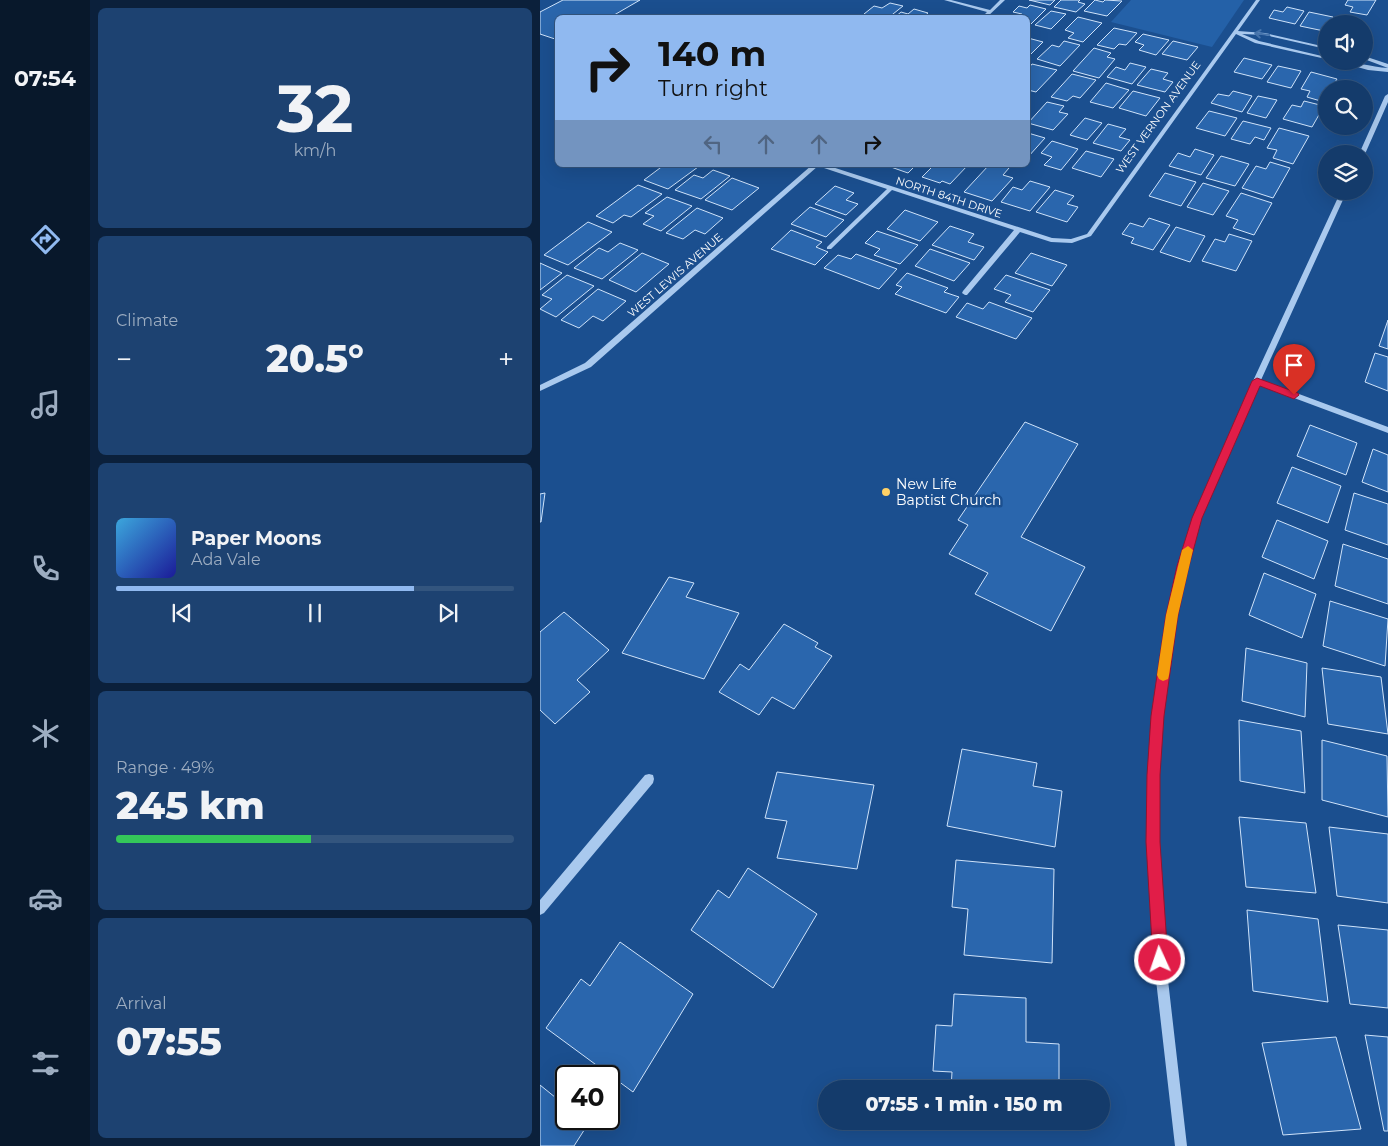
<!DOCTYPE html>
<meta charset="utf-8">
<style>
body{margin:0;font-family:Montserrat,sans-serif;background:#1d4271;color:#f1f3f6;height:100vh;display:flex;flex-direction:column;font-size:19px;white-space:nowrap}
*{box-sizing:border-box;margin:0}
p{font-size:16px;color:#9dadc1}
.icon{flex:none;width:28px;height:28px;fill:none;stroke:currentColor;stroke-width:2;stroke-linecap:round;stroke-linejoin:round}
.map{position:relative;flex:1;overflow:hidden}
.panel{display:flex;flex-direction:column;gap:8px;padding:8px;background:#0b203b;width:450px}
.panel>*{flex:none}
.banner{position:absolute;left:15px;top:15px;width:475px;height:152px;border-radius:8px;box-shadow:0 5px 20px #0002,0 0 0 1px #33557e;background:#90b9f0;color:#111;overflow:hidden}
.controls{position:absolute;left:778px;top:15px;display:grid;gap:10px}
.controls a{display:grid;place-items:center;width:55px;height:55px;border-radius:50%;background:#143b6b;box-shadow:0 5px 20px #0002,0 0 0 1px #33557e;font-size:25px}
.speed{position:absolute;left:15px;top:1065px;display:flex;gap:10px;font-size:25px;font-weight:700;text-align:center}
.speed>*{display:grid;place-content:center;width:65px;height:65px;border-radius:50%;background:#143b6b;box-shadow:0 5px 20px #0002,0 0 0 1px #33557e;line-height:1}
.speed .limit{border:2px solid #111;border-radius:8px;background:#fff;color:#111}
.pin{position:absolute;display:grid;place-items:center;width:42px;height:42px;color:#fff;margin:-51px -21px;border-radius:50% 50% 50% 0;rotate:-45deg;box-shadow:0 0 5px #0007}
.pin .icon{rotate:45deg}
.me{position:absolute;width:55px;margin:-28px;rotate:357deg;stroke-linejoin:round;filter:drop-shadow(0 0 4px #0008)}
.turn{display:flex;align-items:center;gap:18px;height:105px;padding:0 20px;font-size:22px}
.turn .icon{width:65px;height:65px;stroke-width:2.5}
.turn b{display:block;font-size:35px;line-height:42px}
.lanes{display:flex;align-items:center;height:48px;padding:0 20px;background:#0003;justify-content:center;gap:25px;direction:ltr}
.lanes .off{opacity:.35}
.big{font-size:38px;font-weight:800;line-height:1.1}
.panel .card{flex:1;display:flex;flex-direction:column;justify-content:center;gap:8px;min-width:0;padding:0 18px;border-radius:8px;background:#1d4271}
.panel .dial{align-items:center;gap:0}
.dial b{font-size:65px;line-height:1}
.song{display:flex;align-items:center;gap:15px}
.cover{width:60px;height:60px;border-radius:8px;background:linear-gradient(135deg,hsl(200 70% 55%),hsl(240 70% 35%))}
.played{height:5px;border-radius:2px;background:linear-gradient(90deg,#90b9f0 75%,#33557e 75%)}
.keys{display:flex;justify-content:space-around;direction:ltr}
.heat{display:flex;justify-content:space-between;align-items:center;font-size:28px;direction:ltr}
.charge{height:8px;border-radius:4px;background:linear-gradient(90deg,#34c759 49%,#33557e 0)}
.trip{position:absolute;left:278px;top:1080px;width:292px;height:50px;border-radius:25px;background:#143b6b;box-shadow:0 5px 20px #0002,0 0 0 1px #33557e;font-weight:800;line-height:50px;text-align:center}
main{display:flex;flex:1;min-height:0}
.dock{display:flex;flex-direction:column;width:90px;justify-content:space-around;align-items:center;background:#08182b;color:#9dadc1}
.dock .icon{width:35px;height:35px}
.dock .current{color:#90b9f0}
.dock b{font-size:22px;color:#f1f3f6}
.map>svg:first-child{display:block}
.green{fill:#2461a8}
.building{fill:#2a66ad;stroke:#cfe3fa}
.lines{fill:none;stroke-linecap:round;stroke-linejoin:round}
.minor{fill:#a9c9ee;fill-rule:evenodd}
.oneway{stroke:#4674ac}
.route{fill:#e11d48;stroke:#92132f}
.slow{fill:#f59e0b}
.poi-dot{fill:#ffd166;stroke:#1b4f8f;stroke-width:2}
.labels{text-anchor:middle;stroke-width:5;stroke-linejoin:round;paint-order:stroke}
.far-street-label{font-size:11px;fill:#fff;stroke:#1b4f8f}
.poi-label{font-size:14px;fill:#fff;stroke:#1b4f8f;text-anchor:start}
</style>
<main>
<nav class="dock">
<b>07:54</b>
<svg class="icon current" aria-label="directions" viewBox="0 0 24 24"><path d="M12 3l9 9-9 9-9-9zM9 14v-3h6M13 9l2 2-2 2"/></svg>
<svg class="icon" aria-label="music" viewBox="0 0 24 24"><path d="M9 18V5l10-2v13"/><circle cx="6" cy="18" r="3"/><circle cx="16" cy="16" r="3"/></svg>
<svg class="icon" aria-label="phone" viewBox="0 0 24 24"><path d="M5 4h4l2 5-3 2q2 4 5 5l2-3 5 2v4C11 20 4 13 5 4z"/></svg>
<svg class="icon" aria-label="climate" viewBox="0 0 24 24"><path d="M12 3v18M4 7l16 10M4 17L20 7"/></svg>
<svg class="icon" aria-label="car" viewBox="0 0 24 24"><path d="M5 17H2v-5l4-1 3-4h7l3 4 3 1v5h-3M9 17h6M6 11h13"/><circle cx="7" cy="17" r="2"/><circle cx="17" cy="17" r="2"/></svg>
<svg class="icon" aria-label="filters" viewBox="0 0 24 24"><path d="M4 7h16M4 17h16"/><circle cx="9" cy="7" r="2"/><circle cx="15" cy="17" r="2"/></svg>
</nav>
<section class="panel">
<div class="card dial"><b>32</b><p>km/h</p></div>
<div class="card"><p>Climate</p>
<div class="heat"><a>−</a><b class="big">20.5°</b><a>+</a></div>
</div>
<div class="card">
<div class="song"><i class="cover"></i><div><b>Paper Moons</b><p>Ada Vale</p></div></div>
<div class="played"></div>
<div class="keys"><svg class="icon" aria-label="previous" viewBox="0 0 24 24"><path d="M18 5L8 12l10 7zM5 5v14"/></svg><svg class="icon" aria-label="pause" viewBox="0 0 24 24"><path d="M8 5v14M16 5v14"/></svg><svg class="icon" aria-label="next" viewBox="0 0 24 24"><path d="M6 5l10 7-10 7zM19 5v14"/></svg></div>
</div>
<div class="card"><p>Range · 49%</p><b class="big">245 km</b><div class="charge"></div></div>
<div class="card"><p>Arrival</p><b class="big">07:55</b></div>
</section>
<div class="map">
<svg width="848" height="1146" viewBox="0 0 848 1146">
<rect width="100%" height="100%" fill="#1b4f8f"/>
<path class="green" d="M591,0H704L672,47L571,22Z"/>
<path class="building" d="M23,0H100L69,18H18V40L0,34V12Z
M489,0H515L510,5Z
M521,0H540L538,2L545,4L536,12L514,7Z
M555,0L563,2L565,0L582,1L567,16L544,11Z
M808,0H836L827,15L810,12L813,7L805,5Z
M350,3L363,6L348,18H338L324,14L334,6L342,8Z
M490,5L506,9L491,24L488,23V18H478L482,14L473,12L479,6L487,8Z
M747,7L764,11L755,24L729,18L734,10L743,12Z
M374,9L388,13L382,18H354L361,12L368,14Z
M511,11L526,14L511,29L495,25Z
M769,12L793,17L789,24H786L784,31L760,26Z
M538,17L562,23L543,42L528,38L534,33L525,30Z
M800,18L825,24L824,26V24H796Z
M574,28L597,33L586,45L579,44L574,49L557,45Z
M603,34L629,40L616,55L599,50L604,45L595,42Z
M488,38L503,42L488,57Z
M524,41L540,45L520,66L497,59L512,45L519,47Z
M633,41L658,47L647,60L622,54Z
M554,48L571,53L567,57L575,59L559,78L533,71Z
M704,58L732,65L722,79L694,72Z
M590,63L606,67L592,84L567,77L576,67L585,70Z
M492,64L517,70L496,92L488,90V69Z
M738,66L761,71L751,88L727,82Z
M611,69L628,73L623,79L633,82L625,92L597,85Z
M771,72L797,79L791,89H786L784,102L767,97L770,91L761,89Z
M532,74L556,80L540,98L533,96L527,101L511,97Z
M566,83L589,90L573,108L550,102Z
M593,91L620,98L606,116L579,108Z
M693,91L712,96L702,112L671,103L678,94L689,96Z
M718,96L737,100L726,118L707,113Z
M764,101L784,106L772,127L743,119L752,105L761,107Z
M507,102L524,106L519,112L528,114L513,130L488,123Z
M669,111L697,118L685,136L656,128Z
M545,118L562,123L547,140L530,135Z
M703,121L731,128L724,140L715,137L710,144L691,139Z
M568,124L586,129L579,137L590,140L581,151L553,143Z
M739,128L769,136L753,164L733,158L737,150L727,148Z
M488,133L505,138L488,157Z
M512,141L538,149L521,170L504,165L512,157L501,153Z
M655,149L674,155L661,175L629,166L638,153L650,157Z
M546,151L574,159L561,177L532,168Z
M681,156L709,164L695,186L666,178Z
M730,162L750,168L733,198L702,188L716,166L726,169Z
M124,165H153L158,167L128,189L104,180Z
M350,165H376L368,173L348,166Z
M394,165H428L410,184L402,181L400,183L382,177Z
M449,165H459L469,168L463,175L473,178L452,201L424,192Z
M173,170L190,176L161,199L135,190L154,175L163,178Z
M625,173L656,182L641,206L609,196Z
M192,178L219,188L192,210L165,200Z
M490,181L510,187L490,211L461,202L473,187L482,190Z
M663,183L689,191L673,215L647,207Z
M98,185L122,194L91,217L84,215L73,223L56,216Z
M295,186L314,193L306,200L318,204L306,215L275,204Z
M515,190L534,196L527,204L538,207L527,222L496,212Z
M701,193L732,203L714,235L693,228L698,220L686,216Z
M127,197L152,206L121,231L103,224L114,216L105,213Z
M270,207L304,220L286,237L251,224Z
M157,208L183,218L165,234L155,230L143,239L126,233Z
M365,210L398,222L380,241L347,229Z
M609,218L630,225L613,250L591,243L594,238L582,234L590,223L603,227Z
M48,222L72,232L28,265L4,255Z
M410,226L434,234L428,242L444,247L434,260L392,245Z
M636,227L665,236L650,262L620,252Z
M251,230L282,242L276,247L288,252L275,265L231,249Z
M337,231L378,245L360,264L334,255L340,249L325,243Z
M689,234L712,241L696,271L662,261L675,239L685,242Z
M80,243L98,250L62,279L34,268L59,248L68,252Z
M390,249L430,263L414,281L375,266Z
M102,253L129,264L96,292L69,280Z
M491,253L527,265L512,286L475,273Z
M316,254L357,269L339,289L284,268L298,255L311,259Z
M0,263L22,273L0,290Z
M367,273L408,288L404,292L419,297L406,313L355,294L362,287L356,285Z
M27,275L54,286L16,317L0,309L12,299L2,295Z
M466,275L510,290L493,312L465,302L471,295L454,289Z
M58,289L86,301L63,321L53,316L39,328L21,320Z
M449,302L492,318L476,339L416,317L427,303L443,309Z
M848,320V349L839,346Z
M835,353L848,357V391L825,382Z
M485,422L538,444L481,537L545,567L511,631L435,594L448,573L409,554L428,525L418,520Z
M770,425L817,443L806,475L757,456Z
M833,449L848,455V492L822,482Z
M752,467L801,486L788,523L737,503Z
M5,493L1,522H0V494Z
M814,493L848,504V545L805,530Z
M737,520L788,541L774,579L722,557Z
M803,544L848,559V604L795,586Z
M724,573L776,594L762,638L709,615Z
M129,577L154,583L146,597L199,613L164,679L82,653Z
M790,601L848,619L845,666L783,646Z
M24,612L69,650L37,680L50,692L15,724L0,710V632Z
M244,624L278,643L275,647L292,656L254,709L232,697L219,715L179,692L200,664L209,670Z
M706,648L767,663L765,717L702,701Z
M782,668L841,677L848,734L788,724Z
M699,720L761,731L765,793L700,781Z
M782,740L847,756L848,817L782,800Z
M422,749L497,763L493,786L522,791L515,847L407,826Z
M237,772L334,785L317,869L237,858L247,821L225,818Z
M699,817L766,823L776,893L706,887Z
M789,827L848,834V903L797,896Z
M416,860L514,869L512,963L424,955L428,909L412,907Z
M208,868L277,914L233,988L151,930L178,890L189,898Z
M707,910L778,919L788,1002L713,991Z
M798,925L848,930V1008L810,1004Z
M80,942L153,994L93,1092L6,1028L41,979L50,986Z
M414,994L486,998V1042L519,1044V1089H411L412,1072L393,1071L396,1025L412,1026Z
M825,1035L848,1037V1131H844Z
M796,1037L821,1129L743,1135L722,1043Z
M0,1085L26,1106V1119H41L48,1124L34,1146H0Z"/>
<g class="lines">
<path class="minor" d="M404,0H411L450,10L460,0H465L446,18H441L447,12Z
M716,0H720L698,31L725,33L786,47V49L725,35L702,34L719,41L786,57V59L715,43L696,34L551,236L532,243L511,242L480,232L427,295H425L422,293L423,291L474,230L352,190L291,249H287V247L347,189L278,166L51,367L0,391V385L45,363L272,165H286L512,238L531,239L547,234Z
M824,56L848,64V68L824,59Z
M796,61C813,61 831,67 848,68V72L828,70Z
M848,94V102L825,154L824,155V154H819L845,96Z
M801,191H807L721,380L848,427V433L719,385L661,518L647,566L637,615L622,715L618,775V841L628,980L647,1146H635L616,980L608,841V775L612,715L627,615L639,566L653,518L713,381Z
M109,774L113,775L114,779L113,783L4,913L0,915V900L105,775Z"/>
</g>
<defs><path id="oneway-shaft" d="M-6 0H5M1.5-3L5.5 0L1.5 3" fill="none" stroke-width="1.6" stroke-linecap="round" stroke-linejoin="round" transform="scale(1.25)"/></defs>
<use class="oneway" href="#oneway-shaft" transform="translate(722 34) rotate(-173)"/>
<path class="route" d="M717,378L758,393L759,395L754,399L720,386L662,518L649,566L638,615L624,716L620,775V842L628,960L626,966L620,968L615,966L613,960L606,842L607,775L611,716L626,615L637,566L652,518L712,381Z"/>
<path class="slow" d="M648,546L653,550L638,615L629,675L628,679L623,681L619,679L617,675L626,615L642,550Z"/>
<circle class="poi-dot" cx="346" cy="492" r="5"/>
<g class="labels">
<g class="far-street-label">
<text transform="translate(618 117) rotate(-54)" y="4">WEST VERNON AVENUE</text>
<text transform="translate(409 197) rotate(18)" y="4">NORTH 84TH DRIVE</text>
<text transform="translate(135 275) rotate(-41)" y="4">WEST LEWIS AVENUE</text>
</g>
<g class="poi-label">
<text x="356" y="489">New Life<tspan x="356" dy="16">Baptist Church</tspan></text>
</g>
</g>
</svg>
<div class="controls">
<a><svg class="icon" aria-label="sound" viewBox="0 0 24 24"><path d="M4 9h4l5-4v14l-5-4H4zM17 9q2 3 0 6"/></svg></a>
<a><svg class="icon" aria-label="search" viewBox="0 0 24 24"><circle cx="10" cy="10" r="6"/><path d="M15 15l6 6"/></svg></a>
<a><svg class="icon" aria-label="layers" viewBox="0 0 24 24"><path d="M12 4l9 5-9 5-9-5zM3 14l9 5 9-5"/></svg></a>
</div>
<div class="speed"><div class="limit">40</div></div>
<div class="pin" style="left:754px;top:395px;background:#d93025"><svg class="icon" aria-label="arrive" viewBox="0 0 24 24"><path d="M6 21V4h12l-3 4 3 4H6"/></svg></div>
<svg class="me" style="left:620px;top:960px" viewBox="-20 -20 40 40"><circle r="17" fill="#e11d48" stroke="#fff" stroke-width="3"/><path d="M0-11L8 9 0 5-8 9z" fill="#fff"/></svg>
<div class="trip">07:55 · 1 min · 150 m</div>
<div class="banner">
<div class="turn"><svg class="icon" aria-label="right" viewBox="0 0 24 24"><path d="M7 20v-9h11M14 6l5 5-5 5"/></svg><div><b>140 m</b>Turn right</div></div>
<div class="lanes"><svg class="icon off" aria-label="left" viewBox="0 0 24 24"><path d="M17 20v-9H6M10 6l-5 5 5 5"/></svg><svg class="icon off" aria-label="ahead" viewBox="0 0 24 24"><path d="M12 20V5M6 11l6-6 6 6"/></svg><svg class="icon off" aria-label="ahead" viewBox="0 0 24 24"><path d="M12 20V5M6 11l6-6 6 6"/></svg><svg class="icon" aria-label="right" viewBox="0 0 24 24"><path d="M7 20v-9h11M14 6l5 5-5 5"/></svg></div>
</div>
</div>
</main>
